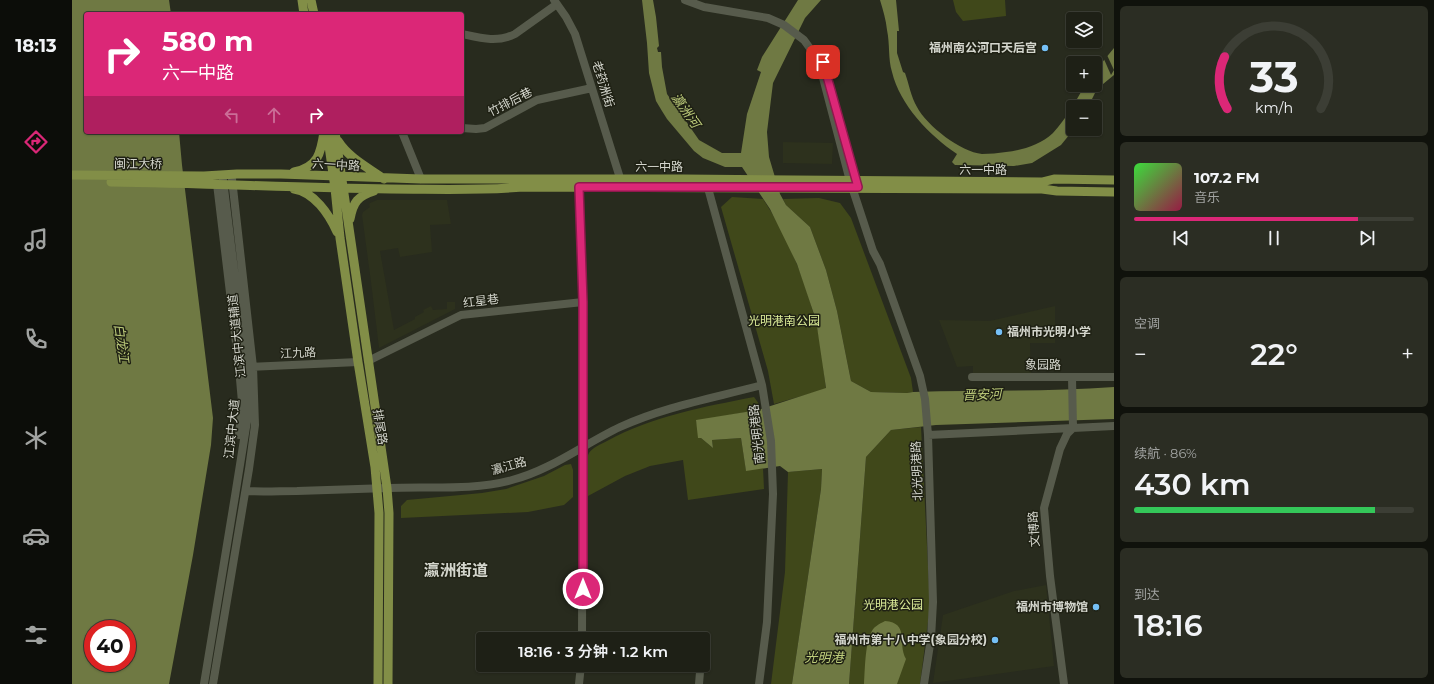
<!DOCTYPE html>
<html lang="zh">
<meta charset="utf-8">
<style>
body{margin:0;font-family:Montserrat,"Noto Sans SC",sans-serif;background:#2b2d23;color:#f1f3f6;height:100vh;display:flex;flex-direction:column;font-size:15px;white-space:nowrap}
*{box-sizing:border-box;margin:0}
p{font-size:13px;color:#a1a3a1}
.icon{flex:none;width:22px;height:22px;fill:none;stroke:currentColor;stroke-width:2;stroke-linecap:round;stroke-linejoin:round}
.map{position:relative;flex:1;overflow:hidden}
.details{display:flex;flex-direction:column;gap:6px;padding:6px;background:#10120c;width:320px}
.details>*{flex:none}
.guide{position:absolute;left:12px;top:12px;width:380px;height:122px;border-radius:4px;box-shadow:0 1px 3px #0004,0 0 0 1px #3c3e35;background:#db2777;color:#fff;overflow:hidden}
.tools{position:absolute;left:994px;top:12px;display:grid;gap:8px}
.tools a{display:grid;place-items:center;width:36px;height:36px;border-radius:4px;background:#1e2016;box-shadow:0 1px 3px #0004,0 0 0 1px #3c3e35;font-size:20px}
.speed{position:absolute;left:12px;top:620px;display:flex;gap:8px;font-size:20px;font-weight:700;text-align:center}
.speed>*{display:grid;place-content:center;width:52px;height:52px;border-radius:50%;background:#1e2016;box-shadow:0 1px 3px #0004,0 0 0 1px #3c3e35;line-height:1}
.speed .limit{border:6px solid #d22;background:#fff;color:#111}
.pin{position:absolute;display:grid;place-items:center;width:34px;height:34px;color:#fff;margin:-17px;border-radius:8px;box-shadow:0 2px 6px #0006}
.me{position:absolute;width:44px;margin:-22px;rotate:0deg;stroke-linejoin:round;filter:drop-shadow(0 0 3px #0008)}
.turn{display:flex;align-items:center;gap:14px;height:84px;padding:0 12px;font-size:18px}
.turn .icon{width:52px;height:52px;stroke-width:2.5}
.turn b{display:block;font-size:28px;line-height:34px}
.lanes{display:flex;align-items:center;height:38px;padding:0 12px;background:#0003;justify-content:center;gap:20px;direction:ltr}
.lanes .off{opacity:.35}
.big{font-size:30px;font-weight:600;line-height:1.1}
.details .widget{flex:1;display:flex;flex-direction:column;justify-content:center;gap:6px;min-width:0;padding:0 14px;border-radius:6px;background:#2b2d23}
.details .dial{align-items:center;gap:0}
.dial svg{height:104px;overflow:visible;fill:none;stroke:#3c3e35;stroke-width:7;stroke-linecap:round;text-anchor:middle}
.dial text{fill:#f1f3f6;stroke:none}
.song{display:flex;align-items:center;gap:12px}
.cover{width:48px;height:48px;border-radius:6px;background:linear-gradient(135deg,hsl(120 70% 55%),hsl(340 70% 35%))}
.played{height:4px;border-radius:2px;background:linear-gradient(90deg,#db2777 80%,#3c3e35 80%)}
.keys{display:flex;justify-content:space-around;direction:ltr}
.heat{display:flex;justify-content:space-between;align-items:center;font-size:22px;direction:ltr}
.charge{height:6px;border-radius:3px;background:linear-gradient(90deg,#34c759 86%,#3c3e35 0)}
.trip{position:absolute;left:404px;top:632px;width:234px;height:40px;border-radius:4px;background:#1e2016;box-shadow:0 1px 3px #0004,0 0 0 1px #3c3e35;font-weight:600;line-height:40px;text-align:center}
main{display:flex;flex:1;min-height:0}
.tabs{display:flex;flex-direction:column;width:72px;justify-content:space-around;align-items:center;background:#0c0d09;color:#a1a3a1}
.tabs .icon{width:28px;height:28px}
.tabs .active{color:#db2777}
.tabs b{font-size:18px;color:#f1f3f6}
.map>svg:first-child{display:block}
.built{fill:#2d311d}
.green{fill:#40481a}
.water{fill:#6f7943;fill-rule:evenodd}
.pier{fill:#282b1e}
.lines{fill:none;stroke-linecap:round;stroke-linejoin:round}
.secondary{stroke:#575b4c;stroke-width:8}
.primary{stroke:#828e47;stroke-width:9}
.route-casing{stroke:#8e194d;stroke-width:10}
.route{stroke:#db2777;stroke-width:7}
.poi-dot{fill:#75c0f6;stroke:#1f2114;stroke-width:1.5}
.labels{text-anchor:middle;stroke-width:3;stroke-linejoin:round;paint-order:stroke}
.poi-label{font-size:12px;font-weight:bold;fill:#d4d6cd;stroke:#1f2114;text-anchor:end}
.street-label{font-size:12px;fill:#d4d6cd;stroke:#1f2114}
.park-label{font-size:12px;fill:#dded99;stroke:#1f2114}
.water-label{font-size:13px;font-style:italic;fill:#becd7b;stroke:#1f2114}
.district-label{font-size:16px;font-weight:bold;fill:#d4d6cd;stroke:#1f2114}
</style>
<main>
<nav class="tabs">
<b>18:13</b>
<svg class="icon active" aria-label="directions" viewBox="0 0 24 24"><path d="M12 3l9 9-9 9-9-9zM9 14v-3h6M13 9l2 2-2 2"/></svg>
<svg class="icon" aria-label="music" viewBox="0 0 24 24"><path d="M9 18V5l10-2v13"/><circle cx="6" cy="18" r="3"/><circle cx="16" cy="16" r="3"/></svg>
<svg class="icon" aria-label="phone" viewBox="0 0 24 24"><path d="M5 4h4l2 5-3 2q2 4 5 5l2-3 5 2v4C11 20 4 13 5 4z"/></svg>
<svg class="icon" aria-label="climate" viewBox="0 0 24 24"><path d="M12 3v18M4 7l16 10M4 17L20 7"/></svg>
<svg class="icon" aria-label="car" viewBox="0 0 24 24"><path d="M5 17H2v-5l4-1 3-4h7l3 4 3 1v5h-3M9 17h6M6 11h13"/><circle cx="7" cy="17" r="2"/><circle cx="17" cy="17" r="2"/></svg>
<svg class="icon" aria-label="filters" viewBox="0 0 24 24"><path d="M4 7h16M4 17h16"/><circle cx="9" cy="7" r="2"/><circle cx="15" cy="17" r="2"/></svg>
</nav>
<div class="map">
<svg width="1042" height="684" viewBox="0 0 1042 684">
<rect width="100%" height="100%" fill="#282b1e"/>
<path class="built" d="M711,142L761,143L760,164L711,163Z
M305,200H375L379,224L358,225L360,252L328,257L326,248L308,251L322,330L343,319V317L352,312L351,310L359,306L361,310L375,309V302H383V309L307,348L299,282L290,215L291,212L298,207L297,205L298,203Z
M983,306V343H958L959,375L901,378V366L885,367L867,320L918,321Z
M974,585L982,666L861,683L871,615L942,591Z"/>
<path class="green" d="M881,0H933L934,16L891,21L884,12Z
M660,197L691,199C715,235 732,277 743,319C749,341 751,366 754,389L702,404L696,371L649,207Z
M747,198L768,203L779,218L839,378L841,392L835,393L799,392L779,381L765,311L754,270L738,227L714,205L711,199Z
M682,397L687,404L686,410L624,421L629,438L641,448L640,440L669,438L674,470L691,468L692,489L616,500L611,460L578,466L553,476L516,496C515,485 512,462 517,453C520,448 529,444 535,441C581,416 631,407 682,397Z
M849,427L858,606L848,684H777L794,457L819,430Z
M499,464L501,470V497L492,505L456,512L329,518V506L335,500L410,493L434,489L472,476L493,465Z
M750,469L749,489L720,684H699L713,572L716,472Z"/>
<path class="water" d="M0,0H97L99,14H14V132H107L110,165L141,418L139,445L121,555L97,684H0ZM21,629H55V663H21Z
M570,0H581L584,17L587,46L585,48L586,52H589L590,67L595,94L627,140L650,153H669L675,114L689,72L685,70L690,57L726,0H749L733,18L701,83L695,132L697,157L708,194L714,205L738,227L754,270L765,311L779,381L799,392L835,393L841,392C908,390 975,392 1042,387V419L864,425L819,430L794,457L777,684H720L749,489L750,469L716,472L708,466L674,471L669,438L640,440L641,448L629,438H626L624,420L686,410L754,388L744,320L725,264L698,209L670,167H653L631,158L622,151L595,119L590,111L584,101L577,73L575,43Z
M808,0H824L827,31H825V53L831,72L833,73C837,84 839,97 845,107C855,126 889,152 910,154C918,154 926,153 934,152C951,150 968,145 981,133C994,119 1004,101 1013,85H1023V71L1042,48V75L1025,89L1016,107H1001L1002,129L989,145L960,163L942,166L883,165L880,162L885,154C857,135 828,105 820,72C816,59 818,44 815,30C814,20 811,10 808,0Z
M813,621C838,623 825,643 834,659L825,684H792C793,670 793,645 799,633C801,627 807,624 813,621Z"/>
<path class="pier" d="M1034,53L1042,70L1039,75L1031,57Z"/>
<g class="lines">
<path class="secondary" d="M482,0L494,17L503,34L548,178
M613,0L632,7L696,18L712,25L732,40L742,54L750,74L778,181
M390,34C408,38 425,43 443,34L485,4
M390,128L404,129L413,128L465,100L520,88
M330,132L349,179
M145,184L167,368L170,402L167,435
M507,187L511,302L510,639
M780,187L801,251L808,264L848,376L853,399L856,435L861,602L859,638L852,684
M636,188L690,385L699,441L701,494L695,622L687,684
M296,361L389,315L511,302
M176,367L286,362
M900,377H1042
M856,435L1042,426
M174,491C191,492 208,491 225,491C256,490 286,489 316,488C357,486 399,491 440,480C479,470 512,444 548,427C594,406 642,398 690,385
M626,665L628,672L627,684
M132,684L163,496L175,421L174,367L151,180
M141,684L177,469L183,425L181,367L160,179
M507,684L509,665
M992,684L978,576L972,508L988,449L995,434L1001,428L1000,377"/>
<path class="primary" d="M230,0L232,14
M239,0L242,14
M255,132L263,188L268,238L286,362L303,467L307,513L306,684
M263,132L315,488L317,513L316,684
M266,141C277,158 295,167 312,179
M222,172C246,167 249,153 252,132
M0,175L132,176L165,174H209L349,179H611L970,182L982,179L1042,180
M39,182C132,183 225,188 318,189C363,189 407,191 451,187L970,189L985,191L1042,192
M222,189C242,192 257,214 265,232
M278,219C281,202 286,196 302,191"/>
</g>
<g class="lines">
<defs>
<path id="route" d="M511,589V302L507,187H786L751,62"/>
</defs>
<use href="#route" class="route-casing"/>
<use href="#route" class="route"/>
</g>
<g class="poi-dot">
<circle cx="973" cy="48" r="4"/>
<circle cx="927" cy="332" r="4"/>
<circle cx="1024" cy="607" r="4"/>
<circle cx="923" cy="640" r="4"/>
</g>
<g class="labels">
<g class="poi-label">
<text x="965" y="52">福州南公河口天后宫</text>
<text x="935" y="336" text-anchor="start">福州市光明小学</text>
<text x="1016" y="611">福州市博物馆</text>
<text x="915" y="644">福州市第十八中学(象园分校)</text>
</g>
<g class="street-label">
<text transform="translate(531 84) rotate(73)" y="4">老药洲街</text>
<text transform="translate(438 102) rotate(-27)" y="4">竹排后巷</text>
<text x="66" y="168">闽江大桥</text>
<text transform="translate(264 165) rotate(3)" y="4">六一中路</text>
<text x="587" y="171">六一中路</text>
<text x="911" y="174">六一中路</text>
<text transform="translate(409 301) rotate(-7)" y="4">红星巷</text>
<text transform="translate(165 336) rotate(-96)" y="4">江滨中大道辅道</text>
<text transform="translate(226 353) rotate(-2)" y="4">江九路</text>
<text x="971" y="369">象园路</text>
<text transform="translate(308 427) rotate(81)" y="4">排尾路</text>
<text transform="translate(160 429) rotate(-84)" y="4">江滨中大道</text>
<text transform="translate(685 434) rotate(-96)" y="4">南光明港路</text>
<text transform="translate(437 466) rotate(-16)" y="4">瀛江路</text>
<text transform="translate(845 471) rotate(-92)" y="4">北光明港路</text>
<text transform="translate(962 529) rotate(-94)" y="4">文博路</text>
</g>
<g class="park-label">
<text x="712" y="325">光明港南公园</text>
<text x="821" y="609">光明港公园</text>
</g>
<g class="water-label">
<text transform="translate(614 110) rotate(55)" y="5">瀛洲河</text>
<text transform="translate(50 343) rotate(82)" y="5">白龙江</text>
<text transform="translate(910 394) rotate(-2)" y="5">晋安河</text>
<text x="752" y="662">光明港</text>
</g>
<g class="district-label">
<text x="384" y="576">瀛洲街道</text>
</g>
</g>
</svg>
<div class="tools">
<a><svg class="icon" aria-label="layers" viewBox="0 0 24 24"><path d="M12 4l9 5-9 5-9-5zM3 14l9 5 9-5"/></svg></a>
<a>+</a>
<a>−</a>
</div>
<div class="speed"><div class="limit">40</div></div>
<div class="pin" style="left:751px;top:62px;background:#d93025"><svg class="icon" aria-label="arrive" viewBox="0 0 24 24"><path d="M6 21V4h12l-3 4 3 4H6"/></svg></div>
<svg class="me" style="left:511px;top:589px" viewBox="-20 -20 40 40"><circle r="17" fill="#db2777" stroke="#fff" stroke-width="3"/><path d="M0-11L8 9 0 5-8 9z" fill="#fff"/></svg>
<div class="trip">18:16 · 3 分钟 · 1.2 km</div>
<div class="guide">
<div class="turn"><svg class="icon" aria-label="right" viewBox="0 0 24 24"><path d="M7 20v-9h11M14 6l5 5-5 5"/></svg><div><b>580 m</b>六一中路</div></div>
<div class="lanes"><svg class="icon off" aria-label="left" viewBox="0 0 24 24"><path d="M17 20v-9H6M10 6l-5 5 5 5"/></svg><svg class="icon off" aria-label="ahead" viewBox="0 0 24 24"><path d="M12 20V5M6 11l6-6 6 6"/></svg><svg class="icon" aria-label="right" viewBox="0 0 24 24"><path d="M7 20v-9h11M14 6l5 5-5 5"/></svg></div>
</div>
</div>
<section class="details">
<div class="widget dial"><svg viewBox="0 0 100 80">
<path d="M14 69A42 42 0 1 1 86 69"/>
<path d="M14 69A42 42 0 0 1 12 29" stroke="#db2777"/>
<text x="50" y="56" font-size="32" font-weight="700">33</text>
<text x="50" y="72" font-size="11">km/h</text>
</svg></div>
<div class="widget">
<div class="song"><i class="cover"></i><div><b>107.2 FM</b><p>音乐</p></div></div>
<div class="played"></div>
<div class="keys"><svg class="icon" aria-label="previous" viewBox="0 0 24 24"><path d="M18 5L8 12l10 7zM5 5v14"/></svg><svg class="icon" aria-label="pause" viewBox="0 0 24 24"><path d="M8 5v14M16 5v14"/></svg><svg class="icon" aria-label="next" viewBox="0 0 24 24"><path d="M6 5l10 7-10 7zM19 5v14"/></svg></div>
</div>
<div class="widget"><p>空调</p>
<div class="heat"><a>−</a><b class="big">22°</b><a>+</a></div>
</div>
<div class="widget"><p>续航 · 86%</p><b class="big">430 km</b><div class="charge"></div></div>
<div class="widget"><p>到达</p><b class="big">18:16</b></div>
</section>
</main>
